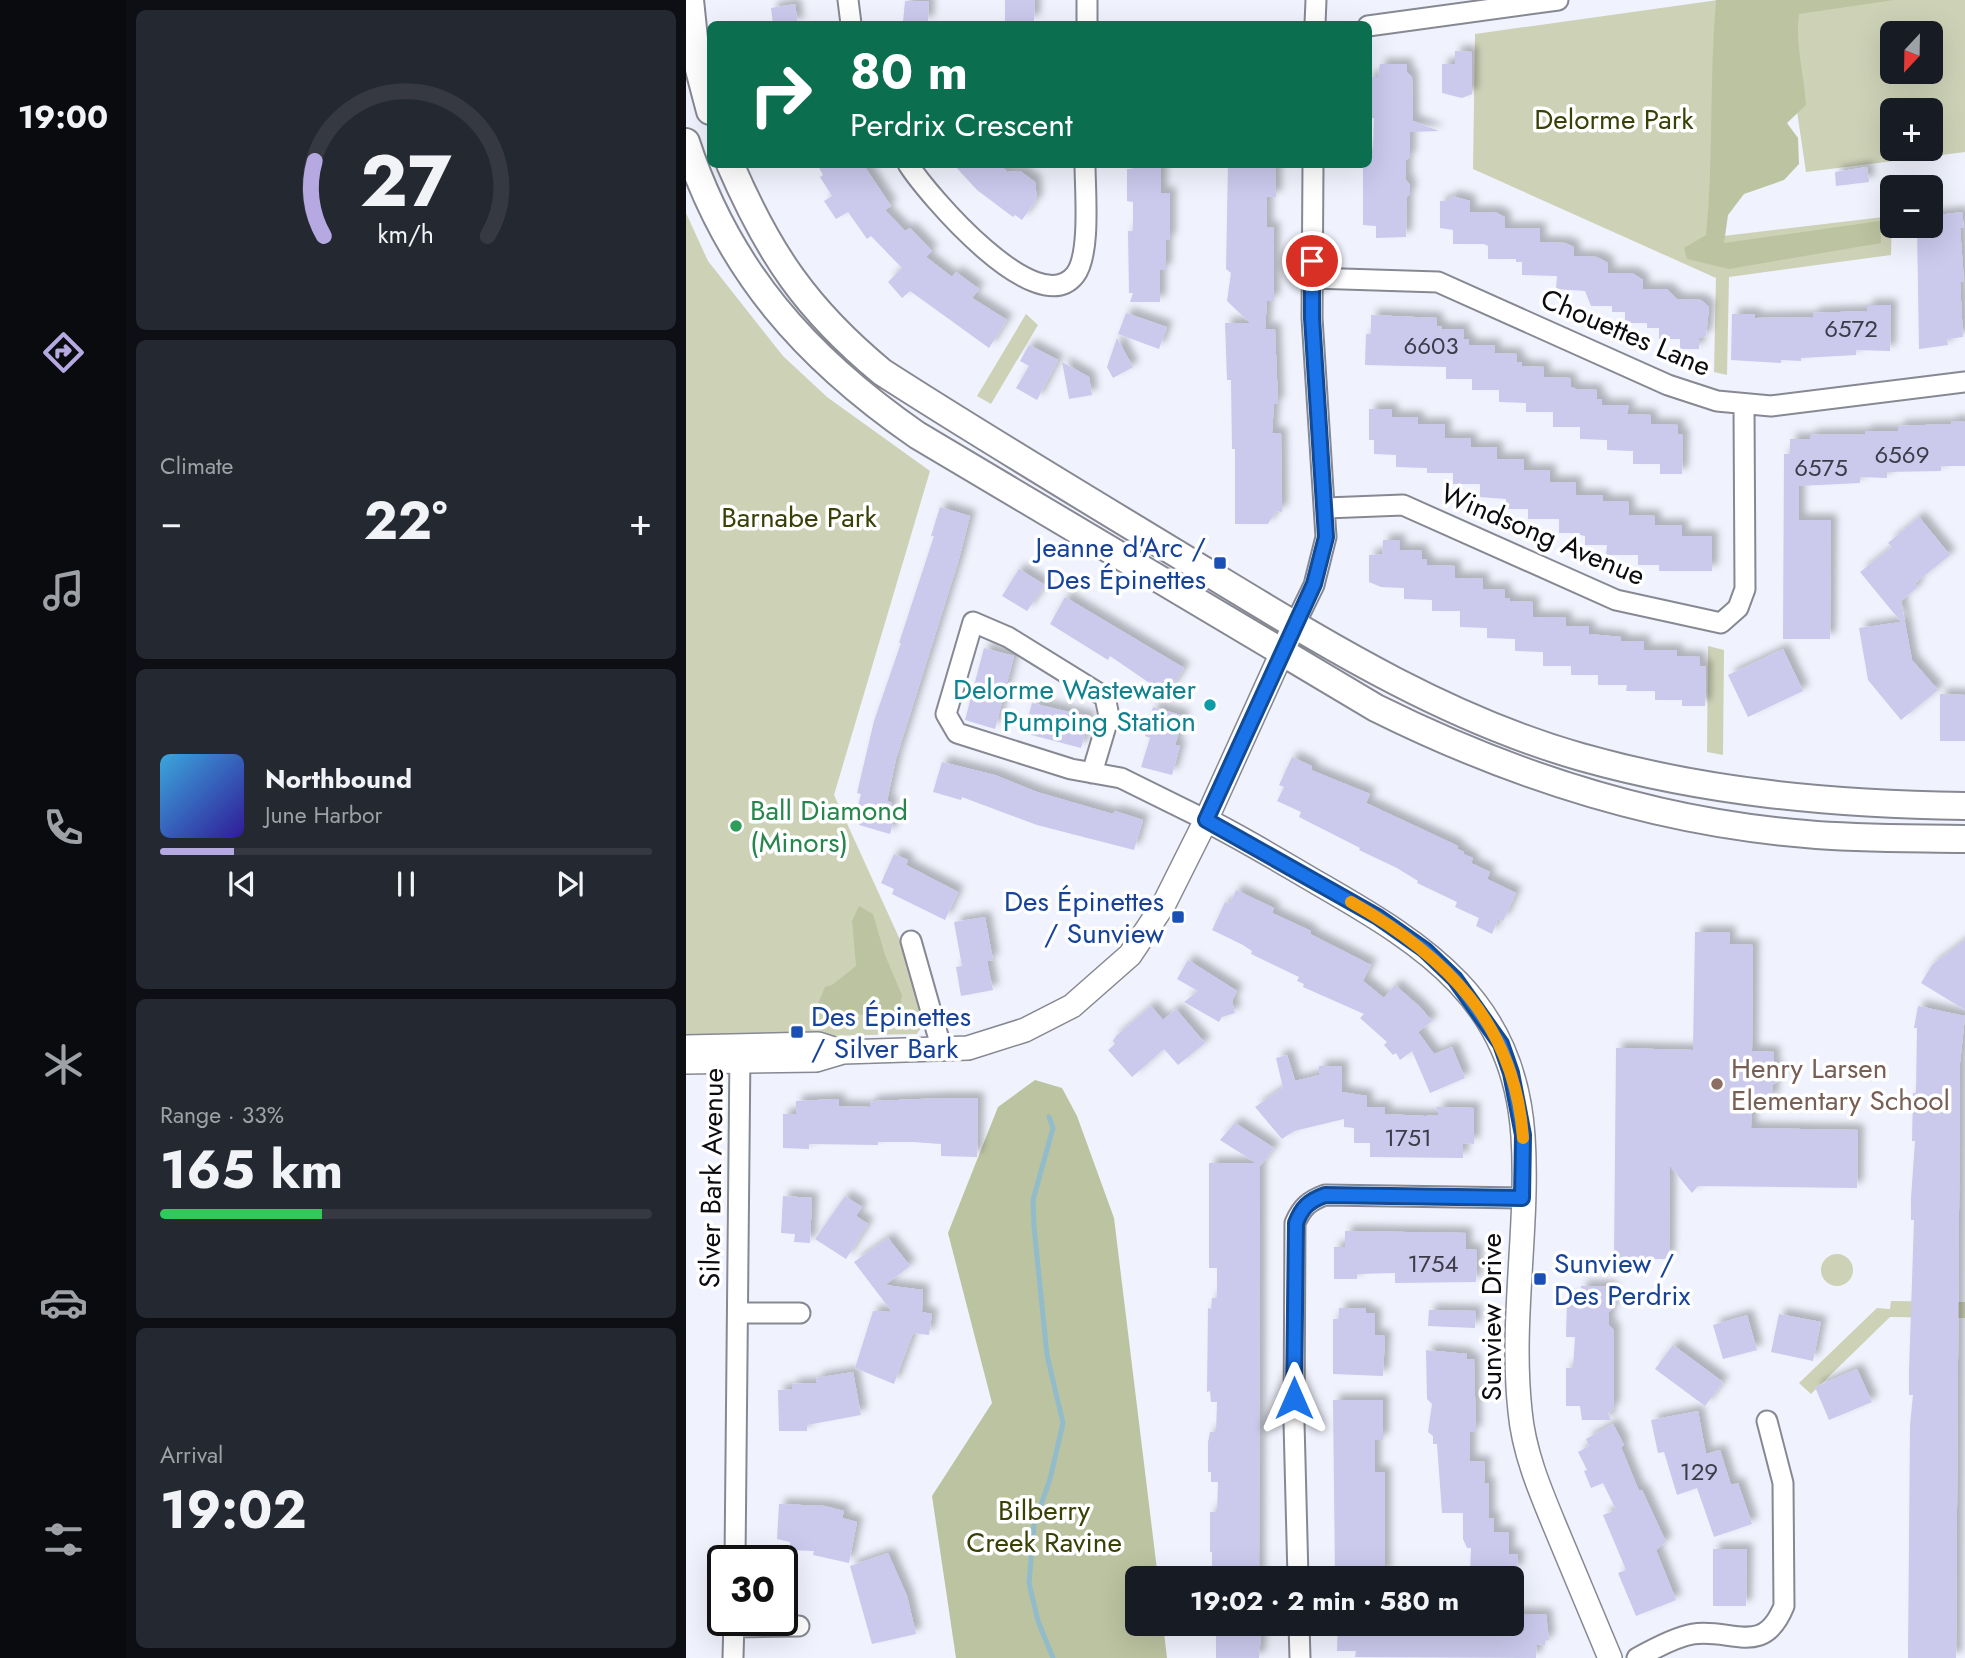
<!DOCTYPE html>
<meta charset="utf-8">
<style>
body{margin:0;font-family:Jost,sans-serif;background:#242831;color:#f1f3f6;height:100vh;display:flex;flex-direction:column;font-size:26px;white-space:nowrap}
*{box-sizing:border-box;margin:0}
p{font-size:23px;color:#9ea1a6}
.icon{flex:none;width:38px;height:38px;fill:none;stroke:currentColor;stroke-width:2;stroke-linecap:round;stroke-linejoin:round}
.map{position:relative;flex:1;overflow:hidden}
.drawer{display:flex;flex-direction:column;gap:10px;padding:10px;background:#0d0f14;width:560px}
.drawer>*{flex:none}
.guide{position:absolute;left:21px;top:21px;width:665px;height:147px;border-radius:10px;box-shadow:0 7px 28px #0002;background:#0b6e4f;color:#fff;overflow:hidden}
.needle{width:46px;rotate:202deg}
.tools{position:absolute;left:1194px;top:21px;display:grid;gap:14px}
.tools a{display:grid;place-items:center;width:63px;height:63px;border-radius:10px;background:#171b24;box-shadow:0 7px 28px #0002;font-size:35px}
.speed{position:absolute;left:21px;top:1545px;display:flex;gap:14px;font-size:35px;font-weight:700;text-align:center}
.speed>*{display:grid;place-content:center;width:91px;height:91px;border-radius:50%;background:#171b24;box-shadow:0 7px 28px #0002;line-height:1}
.speed .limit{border:4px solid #111;border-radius:10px;background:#fff;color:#111}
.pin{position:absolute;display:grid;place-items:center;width:60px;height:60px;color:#fff;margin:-30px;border:4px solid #fff;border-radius:50%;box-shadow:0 2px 7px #0007}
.me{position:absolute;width:77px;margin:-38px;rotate:0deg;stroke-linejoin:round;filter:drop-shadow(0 0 5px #0008)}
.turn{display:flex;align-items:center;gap:24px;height:147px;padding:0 28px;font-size:32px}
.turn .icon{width:91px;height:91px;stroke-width:2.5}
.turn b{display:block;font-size:49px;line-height:60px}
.big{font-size:52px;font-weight:700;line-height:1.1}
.drawer .tile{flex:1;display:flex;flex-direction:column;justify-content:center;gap:10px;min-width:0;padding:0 24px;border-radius:10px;background:#242831}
.drawer .dial{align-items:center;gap:0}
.dial svg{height:182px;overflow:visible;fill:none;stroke:#363941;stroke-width:7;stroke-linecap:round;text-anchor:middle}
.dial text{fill:#f1f3f6;stroke:none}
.song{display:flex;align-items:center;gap:21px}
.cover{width:84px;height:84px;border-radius:10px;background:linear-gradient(135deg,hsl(200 70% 55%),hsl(250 70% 35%))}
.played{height:7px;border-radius:4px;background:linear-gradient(90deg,#b6a9e1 15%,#363941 15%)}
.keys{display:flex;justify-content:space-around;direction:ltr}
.heat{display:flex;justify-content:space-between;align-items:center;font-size:38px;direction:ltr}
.charge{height:10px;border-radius:5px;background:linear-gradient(90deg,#34c759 33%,#363941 0)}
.trip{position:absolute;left:439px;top:1566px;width:399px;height:70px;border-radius:10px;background:#171b24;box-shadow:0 7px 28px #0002;font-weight:700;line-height:70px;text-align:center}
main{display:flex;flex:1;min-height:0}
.tab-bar{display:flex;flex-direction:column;width:126px;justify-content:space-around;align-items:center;background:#090b0e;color:#9ea1a6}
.tab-bar .icon{width:49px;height:49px}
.tab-bar .on{color:#b6a9e1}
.tab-bar b{font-size:32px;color:#f1f3f6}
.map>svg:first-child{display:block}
.green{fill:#cdd2b7;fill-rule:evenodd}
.forest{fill:#bcc3a0}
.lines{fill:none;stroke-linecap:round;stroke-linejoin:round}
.stream{stroke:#92bcca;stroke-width:5}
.building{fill:#cbc9ec;filter:url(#shadow)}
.minor-casing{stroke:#868892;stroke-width:23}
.tertiary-casing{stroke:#868892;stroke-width:26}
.secondary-casing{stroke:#868892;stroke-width:30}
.minor{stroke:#fff;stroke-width:19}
.tertiary{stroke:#fff;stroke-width:23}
.secondary{stroke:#fff;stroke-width:26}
.route-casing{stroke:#114b97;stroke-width:18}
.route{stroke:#1a73e8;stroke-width:12}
.slow{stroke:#f59e0b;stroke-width:12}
.transit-dot{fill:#1a4fb4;stroke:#fff;stroke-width:2.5}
.culture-dot{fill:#0f9aa8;stroke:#fff;stroke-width:2.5}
.leisure-dot{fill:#2e9e5b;stroke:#fff;stroke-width:2.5}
.education-dot{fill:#8d6e63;stroke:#fff;stroke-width:2.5}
.labels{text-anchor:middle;stroke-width:7;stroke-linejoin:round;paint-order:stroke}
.number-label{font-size:24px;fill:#3c3b47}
.park-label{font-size:28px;fill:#3a4106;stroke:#fff}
.street-label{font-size:28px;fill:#0c0c10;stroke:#fff}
.transit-label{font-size:28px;fill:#164399;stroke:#fff;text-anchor:end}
.culture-label{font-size:28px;fill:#0d838f;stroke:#fff;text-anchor:end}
.leisure-label{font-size:28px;fill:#27864d;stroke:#fff;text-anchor:start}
.education-label{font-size:28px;fill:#785e54;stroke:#fff;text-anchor:start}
</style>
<main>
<nav class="tab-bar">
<b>19:00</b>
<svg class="icon on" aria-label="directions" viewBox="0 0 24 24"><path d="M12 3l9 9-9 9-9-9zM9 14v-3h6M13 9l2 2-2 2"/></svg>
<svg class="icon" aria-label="music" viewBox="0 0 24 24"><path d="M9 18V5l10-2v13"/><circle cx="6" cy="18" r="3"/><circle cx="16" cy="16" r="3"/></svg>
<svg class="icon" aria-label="phone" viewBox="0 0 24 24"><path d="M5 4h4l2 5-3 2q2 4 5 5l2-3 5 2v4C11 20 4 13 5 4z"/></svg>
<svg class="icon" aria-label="climate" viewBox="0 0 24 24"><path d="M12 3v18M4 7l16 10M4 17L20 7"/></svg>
<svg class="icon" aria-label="car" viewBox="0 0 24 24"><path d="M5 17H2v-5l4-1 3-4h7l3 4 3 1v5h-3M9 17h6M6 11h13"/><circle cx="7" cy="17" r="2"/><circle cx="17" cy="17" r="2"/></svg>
<svg class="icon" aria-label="filters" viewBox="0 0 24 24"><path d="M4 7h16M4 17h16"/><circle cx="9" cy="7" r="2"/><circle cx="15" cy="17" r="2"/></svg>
</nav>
<section class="drawer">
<div class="tile dial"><svg viewBox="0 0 100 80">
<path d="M14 69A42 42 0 1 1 86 69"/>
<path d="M14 69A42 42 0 0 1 10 36" stroke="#b6a9e1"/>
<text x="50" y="56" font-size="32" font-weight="700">27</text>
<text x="50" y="72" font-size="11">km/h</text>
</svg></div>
<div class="tile"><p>Climate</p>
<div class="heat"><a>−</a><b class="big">22°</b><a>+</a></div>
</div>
<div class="tile">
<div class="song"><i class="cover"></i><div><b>Northbound</b><p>June Harbor</p></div></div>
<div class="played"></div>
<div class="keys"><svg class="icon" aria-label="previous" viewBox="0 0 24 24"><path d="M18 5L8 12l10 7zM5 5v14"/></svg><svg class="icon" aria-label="pause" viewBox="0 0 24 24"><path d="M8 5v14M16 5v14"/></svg><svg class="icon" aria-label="next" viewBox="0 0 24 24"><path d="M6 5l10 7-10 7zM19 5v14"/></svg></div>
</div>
<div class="tile"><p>Range · 33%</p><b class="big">165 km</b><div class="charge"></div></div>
<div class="tile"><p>Arrival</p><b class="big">19:02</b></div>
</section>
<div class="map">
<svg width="1279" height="1658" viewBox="0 0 1279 1658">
<defs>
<filter id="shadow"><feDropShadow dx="6" dy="-6" stdDeviation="3.5" flood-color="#0004"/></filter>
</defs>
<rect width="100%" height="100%" fill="#f0f2fd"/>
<path class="green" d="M1032,0L1029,237L1206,216L1205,255L1043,277L1041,375L1028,372L1030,278L787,169L789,34Z
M1161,0H1279V152L1120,172L1103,58L1109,7ZM1206,33H1244V72H1206ZM1206,110H1244V149H1206Z
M0,213L22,261L97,356L141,397L244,471L148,795L246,1010L231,1034L0,1039Z
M340,314L352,325L305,404L291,396Z
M1022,646L1038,650L1037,755L1021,752Z
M1135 1270a16 16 0 1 1 32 0a16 16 0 1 1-32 0Z
M1205,1301L1279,1302V1318L1204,1317L1125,1394L1113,1383L1191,1308L1204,1309Z"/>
<path class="forest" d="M1030,0H1208L1113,14C1109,44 1118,74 1120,105L1101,123L1112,138L1113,164L1098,180L1058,194L1042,215L1038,243L1194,221L1195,243L1043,269L1001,259L998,248L1020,235C1028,157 1023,78 1030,0Z
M173,906L187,914L199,955L216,995L214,1011L199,1017L137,1011L132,1004L139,987L146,985L170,966L166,921Z
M349,1080L376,1088L391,1116L428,1218L472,1578H452V1624H477L481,1658H270L246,1496L306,1403L262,1233L312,1107Z"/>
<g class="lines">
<path class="stream" d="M363,1117L367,1128L347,1200L348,1227L361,1355L377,1423L364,1479L348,1525L343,1583L352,1621L367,1658"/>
</g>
<path class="building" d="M319,0H349L348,21H319Z
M219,1H243L242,22H217Z
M109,4L112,24H87L85,8Z
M769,51L786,52V94L776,98L756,93V64H769Z
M694,64H721V72L726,77L727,121L753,131L724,132V157L720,160V180L724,185V193L721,197L720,237L690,238V226L677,225V164H682V149H687L688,118H682V77H692Z
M131,164H177L205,206L199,210L219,231L224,228L246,251L240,257L266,277L270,272L293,289L286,298L321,320L303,348L224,291L216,298L202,282L216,268L185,236L181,239L162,212L150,219L138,201L146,196L134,177L137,175Z
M267,164H314L321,172L334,171L349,182L351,199L336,220L329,215L327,217L291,190Z
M448,164H475V193H484V240H480V270H474V302H444L447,293H443L442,231H447V202L441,201V169H447Z
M542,164H589L590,197H581V227L588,228V301H581L579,329H589L592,404H588L586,433H595L596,512L590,511L582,524H549V449H546L545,380H541L539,323H564L541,301L545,273L540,269Z
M1181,167L1183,182L1150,186L1149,172Z
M766,196L784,201V212H809L819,217V228H854V242L879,243L888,247V256L911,257L922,263V273H946L957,280V289H981L991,299L1015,300L1023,307L1020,336L1013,338V349H994V339H973V328H961V323H939V312H926V306H905L899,291L870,289L871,276L836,275V262H830V259H802V246L798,244H767V230L754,228V201H762Z
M1276,212L1278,228H1274L1278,281L1274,282L1277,337L1261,339L1262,345L1233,349L1231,226H1244V216Z
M1181,305H1205L1204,351L1170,350V355L1115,358V361L1095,360V363L1045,360L1046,314H1069V318L1127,317V313L1181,311Z
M440,313L481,327L473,349L432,334Z
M685,315L751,318V326L756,327V329H778L777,339H783V345H809L808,353L831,354V362H836V366L858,367V377L884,378L885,387L890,389L911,390V399H916V405H943L941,414L965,415V424L992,425V434H997L996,474H974V464H947V451L921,450V440L894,439V427H867V412H840V403L813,402V390H786V379H760V367L679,365L680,334H685Z
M431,338L447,367L427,378L421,367Z
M343,345L372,360L351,400L330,388L343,366L334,361Z
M376,362L403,377L406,395L383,399Z
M683,409H706V417H732V424H759V438H785V447H811V459H838V470H864V482H890V495H917V501H942L943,515L969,516V525H996V536H1026V571H973V565H952V555H920L921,545H899V536L894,535V533H873V519H842V509H820V499L794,497V484H767V473H741V468L710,467V455L688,454V440H683Z
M1266,421L1279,422V466H1255V471L1201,472V478L1174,477V483L1113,486V520H1145L1144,639H1097L1098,454H1104V439H1124V435L1179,434V431H1212V426L1265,424Z
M254,507L284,516L273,559L210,759L201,801L206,803L202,817L208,819L204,834L173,825L177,810L171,809L175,794L171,793L188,721L215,643H213L248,536H245Z
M1233,517L1264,555L1233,580L1229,584L1232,587L1215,601L1226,660L1252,690L1215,720L1182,680L1173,628L1215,622L1174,572L1206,547L1202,543Z
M697,540H714L713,550H735L736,559H741V565L769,566V578H797V589H819V598H824V601L847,602V617H880V626H903V634L935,637V641H958V650H991V656L1014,657V666H1020L1019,706H996V700H969V691H940L941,685H912V675H885V666H857V652L829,651V639L801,638V628L774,627V611H746V600L718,599V588L695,587L683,582V555L696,554Z
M333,569L359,585L341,611L316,596Z
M379,597L498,668L481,695L424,656L422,660L364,624Z
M298,648L328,656L309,729L279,720Z
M1097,649L1117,691L1062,717L1042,675Z
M1254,694L1279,695V741H1254Z
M346,703L404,717L395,748L338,733Z
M467,707L498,716L489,745L494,746L486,775L455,767L464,738L459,736Z
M606,757L626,766L625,770L684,794L680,803L772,846L771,849L778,852L777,854L787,858L785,863L804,872L801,879L830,893L817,921L812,919L806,934L790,926L793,918L769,907L771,902L731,883L732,881L711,868L673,850L674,848L613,817L615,812L591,801L598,787L593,785Z
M256,762L309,775L351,792L413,810L427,814L429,811L457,820L448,850L351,825L276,797L275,800L247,792Z
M208,854L222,860L220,865L272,892L259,920L206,894L208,889L195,883Z
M550,890L588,908L586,913L625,931L624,934L685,965L677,981L698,998L709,985L734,1007L746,1021L732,1032L748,1054L766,1047L779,1078L744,1093L726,1051L714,1060L710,1053L707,1055L698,1045L701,1042L674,1018L678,1014L617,987L618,984L611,981L613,977L565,954L566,951L557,945L526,930L539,902L544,904Z
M299,917L307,960L301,961L307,990L275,996L270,967L276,966L268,922Z
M1009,932H1044L1043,944L1067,945L1066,1051L1088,1052V1066L1097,1076L1087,1085V1100H1066L1065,1128L1172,1130L1171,1188L1012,1186L1006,1193L984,1166L983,1259H928L930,1048L1007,1050Z
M1279,940V1010L1235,983L1246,965Z
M502,960L551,991L546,1001L549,1013L536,1017L533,1022L498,1002L512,991L491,979Z
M465,1006L477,1020L490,1009L519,1043L492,1065L478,1049L446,1077L422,1050L429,1044L427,1041L430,1036Z
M1232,1006L1279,1016L1274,1063L1270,1658H1222L1224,1425L1227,1395H1223V1372L1228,1220H1225V1198L1229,1141H1226L1227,1093H1230L1231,1028H1228Z
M601,1055L609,1081L633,1075V1066H656V1092L681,1096V1107H699V1114L739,1116L753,1115L750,1107L788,1108V1144L777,1143V1158L684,1157V1143H668V1128L658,1127V1119L608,1131L596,1139L569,1107L597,1088L590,1058Z
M256,1098H292L291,1157L255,1156V1144L227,1142H192V1145L123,1144V1149L97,1148V1114H110V1101L153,1099V1106L184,1107V1102L190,1101Z
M549,1123L588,1148L574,1166L573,1578H526V1552H524V1512H531L532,1482H525V1472H522V1442L524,1432H530L531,1402H525L524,1391L521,1392L522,1308L525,1309L526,1298H531V1268H523V1163H570L534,1140Z
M97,1196L126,1198L124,1243L108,1242L109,1234L95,1233Z
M159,1196L176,1207L170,1216L182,1224L160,1259L129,1239Z
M659,1231L780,1233V1249L791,1250L790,1282L709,1283V1273L671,1274V1279H648V1247H659Z
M202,1238L224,1266L199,1285L237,1290L236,1312L246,1314L243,1335L227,1333L208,1384L169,1368L187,1311L206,1312L168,1262Z
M895,1286H924L928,1299V1307L923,1312V1325L928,1330V1408L922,1413L925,1420H896L894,1406H880V1368H887L889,1337H880L881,1299H894Z
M653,1308H680V1313H689V1335L699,1336L697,1376L647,1374V1319H653Z
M743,1310L790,1311L789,1328L742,1326Z
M1093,1314L1135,1322L1127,1361L1085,1352Z
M1061,1315L1071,1350L1037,1359L1027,1325Z
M987,1345L1037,1382L1019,1406L969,1369Z
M740,1350L781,1354V1359H788L790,1432H784V1461L799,1462L798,1483H803V1518H808V1532H823V1554H832L831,1571L816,1570V1578H792L784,1571L785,1548H781L777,1539V1513H756L751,1444H747V1436L742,1432L746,1404L741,1399Z
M1171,1369L1186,1402L1143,1420L1129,1387Z
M167,1372L175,1415L121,1425V1431H93L92,1390L106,1389V1384L131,1383L130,1378Z
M647,1400H697V1440H689V1472H699V1575H649Z
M1012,1411L1020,1454L1034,1450L1045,1485L1052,1483L1066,1524L1028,1537L1011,1488L991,1495L978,1452L972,1453L965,1420Z
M927,1424L938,1445L935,1447L953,1491L956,1490L980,1542L970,1550L990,1600L950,1616L932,1573L940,1570L917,1515L930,1510L917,1483L905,1488L898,1471L901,1470L892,1452L903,1446L900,1439Z
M93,1504L139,1506L158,1511L156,1518L171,1522L163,1563L127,1555L128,1551L104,1550V1542L91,1539Z
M1027,1549H1061L1060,1606H1027Z
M202,1553L221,1596L230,1634L186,1644L164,1566Z
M826,1614H860L863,1640H859V1645L851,1644L850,1658L669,1657L670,1651H651L652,1624H697V1635L727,1636V1624H826Z
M530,1624H576L573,1658H530Z"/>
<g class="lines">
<defs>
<path id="minor" d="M162,0L165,24
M401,24V0
M629,24L630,0
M682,26L872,0
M222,164C241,194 351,323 389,275C405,255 399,190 399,164
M626,278L752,282L982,385L1031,401L1085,406L1279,382
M640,508L717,505L930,600L1035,623L1052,608L1059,589L1058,405
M608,626L628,585L640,537L626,318L627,164
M406,773L423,716L419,697L322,637L287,622L260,714L271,733L385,769L435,778L520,820
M225,941L256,1050
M52,1313H114
M49,1561L54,1049
M612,1578L608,1422L609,1223C616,1207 623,1201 639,1195L836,1198
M613,1624L614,1658
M48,1627L113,1626
M47,1658L48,1620
M951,1658C967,1649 990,1637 1007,1634C1046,1628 1077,1658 1098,1606L1097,1483L1081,1421"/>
<path id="tertiary" d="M520,820C560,840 597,863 635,885C741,946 828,1001 837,1136C843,1227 824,1320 834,1411C838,1455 856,1495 873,1536C890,1577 907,1617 924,1658
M0,1047L132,1044L157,1052
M0,1062L130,1060L157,1052L282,1048L339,1030L386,1006L444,955L478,904L520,820L608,626"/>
<path id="secondary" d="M4,0L10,58L24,111
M0,142C42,271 120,358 231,435L690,708C825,775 969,822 1120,834C1173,839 1226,838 1279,839
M44,164C83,254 120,309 196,372C300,439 406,502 511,566C635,641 755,717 895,757C1022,793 1148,804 1279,806"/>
</defs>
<use href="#minor" class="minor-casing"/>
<use href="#tertiary" class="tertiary-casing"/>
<use href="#secondary" class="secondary-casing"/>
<use href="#minor" class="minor"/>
<use href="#tertiary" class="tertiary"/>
<use href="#secondary" class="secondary"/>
</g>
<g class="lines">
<defs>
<path id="route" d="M608,1398L610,1223C616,1207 623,1201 639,1195L836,1198L837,1135L825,1073L815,1044L769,979L739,950L692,917L520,820L628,584L640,537L626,318V261"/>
</defs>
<use href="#route" class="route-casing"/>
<use href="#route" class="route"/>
<path class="slow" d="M665,902C760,956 829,1024 837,1138"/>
</g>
<g class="transit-dot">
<rect x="527" y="556" width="14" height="14" rx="3.5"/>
<rect x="485" y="910" width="14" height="14" rx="3.5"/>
<rect x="104" y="1025" width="14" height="14" rx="3.5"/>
<rect x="847" y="1272" width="14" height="14" rx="3.5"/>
</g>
<circle class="culture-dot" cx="524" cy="705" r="7"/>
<circle class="leisure-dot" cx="50" cy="826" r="7"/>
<circle class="education-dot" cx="1031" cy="1084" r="7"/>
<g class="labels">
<g class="number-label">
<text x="1165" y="337">6572</text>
<text x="745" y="354">6603</text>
<text x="1216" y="463">6569</text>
<text x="1135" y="476">6575</text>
<text x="722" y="1146">1751</text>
<text x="747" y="1272">1754</text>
<text x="1013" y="1480">129</text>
</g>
<g class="park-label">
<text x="928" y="129">Delorme Park</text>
<text x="113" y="527">Barnabe Park</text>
<text x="358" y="1520">Bilberry<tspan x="358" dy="32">Creek Ravine</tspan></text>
</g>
<g class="street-label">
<text transform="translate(940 332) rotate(23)" y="10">Chouettes Lane</text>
<text transform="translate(857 534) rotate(23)" y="10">Windsong Avenue</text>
<text transform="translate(25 1178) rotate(-89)" y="10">Silver Bark Avenue</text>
<text transform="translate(805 1317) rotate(-90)" y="10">Sunview Drive</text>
</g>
<g class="transit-label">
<text x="520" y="557">Jeanne d'Arc /<tspan x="520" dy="32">Des Épinettes</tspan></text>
<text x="478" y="911">Des Épinettes<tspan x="478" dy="32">/ Sunview</tspan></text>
<text x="125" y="1026" text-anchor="start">Des Épinettes<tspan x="125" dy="32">/ Silver Bark</tspan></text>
<text x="868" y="1273" text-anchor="start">Sunview /<tspan x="868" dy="32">Des Perdrix</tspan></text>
</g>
<g class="culture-label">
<text x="510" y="699">Delorme Wastewater<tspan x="510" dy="32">Pumping Station</tspan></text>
</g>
<g class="leisure-label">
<text x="64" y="820">Ball Diamond<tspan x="64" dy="32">(Minors)</tspan></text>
</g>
<g class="education-label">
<text x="1045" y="1078">Henry Larsen<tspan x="1045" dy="32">Elementary School</tspan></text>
</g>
</g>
</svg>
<div class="tools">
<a><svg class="needle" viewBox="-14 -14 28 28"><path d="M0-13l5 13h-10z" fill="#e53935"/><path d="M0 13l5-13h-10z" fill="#9ea1a6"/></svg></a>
<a>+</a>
<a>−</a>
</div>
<div class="speed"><div class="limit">30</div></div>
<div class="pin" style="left:626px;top:261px;background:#d93025"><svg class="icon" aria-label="arrive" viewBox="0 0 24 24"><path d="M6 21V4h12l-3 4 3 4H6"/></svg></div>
<svg class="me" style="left:608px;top:1398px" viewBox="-20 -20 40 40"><path d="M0-17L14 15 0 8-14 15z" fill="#1a73e8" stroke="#fff" stroke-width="4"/></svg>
<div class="trip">19:02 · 2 min · 580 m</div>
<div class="guide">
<div class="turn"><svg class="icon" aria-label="right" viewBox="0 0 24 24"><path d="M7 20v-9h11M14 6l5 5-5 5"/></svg><div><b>80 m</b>Perdrix Crescent</div></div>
</div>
</div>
</main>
